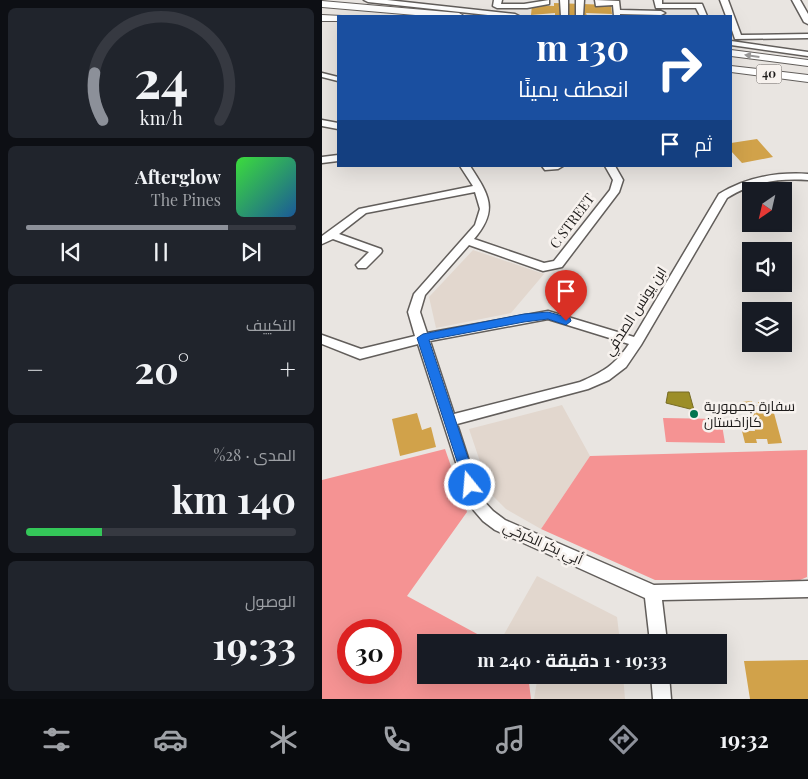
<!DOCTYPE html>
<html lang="ar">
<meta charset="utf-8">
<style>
body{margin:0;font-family:"Playfair Display",Cairo,serif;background:#20242c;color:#f1f3f6;direction:rtl;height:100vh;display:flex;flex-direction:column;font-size:19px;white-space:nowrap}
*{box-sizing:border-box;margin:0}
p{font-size:16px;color:#9ea1a6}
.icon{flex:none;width:28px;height:28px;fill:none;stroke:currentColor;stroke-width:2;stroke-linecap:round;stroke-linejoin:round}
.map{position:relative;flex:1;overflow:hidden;direction:ltr}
.side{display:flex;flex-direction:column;gap:8px;padding:8px;background:#0d0f14;width:322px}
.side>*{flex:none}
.top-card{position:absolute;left:15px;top:15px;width:395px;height:152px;border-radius:0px;box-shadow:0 5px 20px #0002;direction:rtl;background:#1a4fa0;color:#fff;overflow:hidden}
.needle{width:32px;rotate:214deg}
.fabs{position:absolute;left:420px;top:182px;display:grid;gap:10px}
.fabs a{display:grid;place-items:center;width:50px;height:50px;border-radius:0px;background:#171b24;box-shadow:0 5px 20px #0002;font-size:25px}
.speed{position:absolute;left:15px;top:619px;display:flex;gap:10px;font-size:25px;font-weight:700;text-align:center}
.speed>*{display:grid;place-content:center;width:65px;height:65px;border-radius:50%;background:#171b24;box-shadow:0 5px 20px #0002;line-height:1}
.speed .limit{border:8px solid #d22;background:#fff;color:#111}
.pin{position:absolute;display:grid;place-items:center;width:42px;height:42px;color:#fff;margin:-51px -21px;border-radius:50% 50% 50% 0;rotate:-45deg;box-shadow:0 0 5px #0007}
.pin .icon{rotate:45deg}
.me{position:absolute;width:55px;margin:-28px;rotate:343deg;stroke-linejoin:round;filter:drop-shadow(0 0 4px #0008)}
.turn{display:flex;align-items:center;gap:18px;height:105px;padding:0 20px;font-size:22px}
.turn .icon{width:65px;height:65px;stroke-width:2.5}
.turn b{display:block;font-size:35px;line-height:42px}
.then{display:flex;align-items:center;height:48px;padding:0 20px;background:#0003;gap:10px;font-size:19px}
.big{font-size:38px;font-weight:700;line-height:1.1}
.side .card{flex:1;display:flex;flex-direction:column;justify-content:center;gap:8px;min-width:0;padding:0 18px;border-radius:8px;background:#20242c}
.side .dial{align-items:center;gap:0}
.dial svg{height:130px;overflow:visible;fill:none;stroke:#363941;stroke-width:7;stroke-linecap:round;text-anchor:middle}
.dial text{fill:#f1f3f6;stroke:none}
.song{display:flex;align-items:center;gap:15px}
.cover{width:60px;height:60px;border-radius:8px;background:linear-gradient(135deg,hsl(120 70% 55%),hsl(210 70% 35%))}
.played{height:5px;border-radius:2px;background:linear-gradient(90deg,#8c9099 75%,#363941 75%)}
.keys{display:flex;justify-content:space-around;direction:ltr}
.heat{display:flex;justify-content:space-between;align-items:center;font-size:28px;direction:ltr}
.charge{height:8px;border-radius:4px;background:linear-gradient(90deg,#34c759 28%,#363941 0)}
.trip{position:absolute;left:95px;top:634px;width:310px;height:50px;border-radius:0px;background:#171b24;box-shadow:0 5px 20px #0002;font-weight:700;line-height:50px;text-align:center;direction:rtl}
.menu{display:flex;height:80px;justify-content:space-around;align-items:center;background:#090b0e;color:#9ea1a6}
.menu .icon{width:35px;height:35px}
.menu .on{color:#8c9099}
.menu b{font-size:22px;color:#f1f3f6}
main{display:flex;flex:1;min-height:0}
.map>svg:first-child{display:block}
.built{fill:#e2d7ce}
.green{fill:#f59393;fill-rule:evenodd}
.water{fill:#9c8e28;stroke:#766b24}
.building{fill:#d1a24a}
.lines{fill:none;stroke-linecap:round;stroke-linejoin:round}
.minor-casing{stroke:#625e5b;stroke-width:3}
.highway-casing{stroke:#625e5b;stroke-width:2}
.minor{fill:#fff;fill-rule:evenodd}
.highway{fill:#fff;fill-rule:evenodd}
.oneway{fill:#999898}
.route{fill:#1a73e8;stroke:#114b97}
.poi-dot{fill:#04754f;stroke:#f7f2ee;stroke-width:2}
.labels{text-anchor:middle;stroke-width:5;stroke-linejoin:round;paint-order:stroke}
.shield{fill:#f7f2ee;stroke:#5e5b59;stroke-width:1}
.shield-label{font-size:12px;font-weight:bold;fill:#1c1a19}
.street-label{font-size:14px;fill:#1c1a19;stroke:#f7f2ee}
.poi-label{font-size:14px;fill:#1c1a19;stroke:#f7f2ee;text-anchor:start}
</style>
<main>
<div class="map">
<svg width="486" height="699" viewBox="0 0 486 699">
<rect width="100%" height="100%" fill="#e9e5e1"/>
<path class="built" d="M151,250L222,274L189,313L114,328L107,297Z
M240,405L268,456L219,529L184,509L169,494L147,429Z
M215,576L295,617L298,642H188L180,638Z
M216,675H301L303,699H212Z"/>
<path class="green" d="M341,418L399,419L403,443L344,442Z
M123,449L145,512L85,596L170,642H104V675H206L209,699H0V480ZM26,630H69V672H26Z
M485,450V577L478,580H333L219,529L268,456Z"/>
<path class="water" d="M346,392H367L372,410L344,403Z"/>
<path class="building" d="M232,3L289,5L290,14L264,13L265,16H233V13L209,15L210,5L232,6Z
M435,139L451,157L420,163L409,151V143Z
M430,401L431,405H436V402H449L460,443L446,444L445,439H434L435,443H423L420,431H433L429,412H416L414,406H420L419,402Z
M95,413L100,430L109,427L114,447L78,456L70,419Z
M486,660V699H428L422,661Z"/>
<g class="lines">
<defs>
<path id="minor" d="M42,0H65L193,14L197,16H175L46,2Z
M172,0H180L179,4H202L227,0V4L205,8H175L171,6Z
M238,0H246V16H239Z
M254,0H262L261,16H254Z
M273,0L297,1L298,10L339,11L343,13L339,15L298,14V16H292L291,5L274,6Z
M332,0H340V4H380L385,16H378L374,8H334Z
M398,0H406L419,35L486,34V38L413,39L409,27V16H404Z
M470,0H478L486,14V24L482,22Z
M409,41L486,52V56L409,45Z
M0,73L16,77V81L0,77Z
M0,120L16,123V129L0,126Z
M16,155V161L0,163V157Z
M138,166H148C167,195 177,210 152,239L222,263L232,261L288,190L291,180L283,166H293L301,180L297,192L240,267L221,271L147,245L103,295L98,312L105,333L226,311L312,337L397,194C425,177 454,172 486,174V180C456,178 430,182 405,198L319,345L304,367L287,380L266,389L135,424L159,498L171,511L183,520L332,585L486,581V597L340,600L345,642H328L323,598L173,530L161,521L148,506L96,344L38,359L0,344V335L39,349L93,336L86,312L92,294L153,225L158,209L153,192L44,213L17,234L59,249L60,251L59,253L44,268H36L34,265L47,252L11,239L0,244V236L37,209L151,186ZM226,319L307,344C293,365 281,372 258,382L132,414L108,341Z
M220,166H241L236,169L223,170Z
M329,675H347L349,699H331Z"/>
<path id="highway" d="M0,1L137,13L142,16H105L0,7Z
M0,15L20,16H16V21H0Z
M409,50L486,60V66L409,56Z
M409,66L486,75V82L409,72Z"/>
</defs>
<use href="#minor" class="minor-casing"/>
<use href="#highway" class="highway-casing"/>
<use href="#minor" class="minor"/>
<use href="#highway" class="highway"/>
</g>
<defs><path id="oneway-solid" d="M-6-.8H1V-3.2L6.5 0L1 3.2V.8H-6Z" transform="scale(1.25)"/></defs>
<use class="oneway" href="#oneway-solid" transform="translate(430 56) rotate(-172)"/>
<path class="route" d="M226,312L248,318L249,321L244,325L226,319L202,322L107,340L155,485L153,489L148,490L144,489L95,338L101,334L202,314Z"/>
<circle class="poi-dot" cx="372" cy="414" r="5"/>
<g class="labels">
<rect class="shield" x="434.5" y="64.5" width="25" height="19" rx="4"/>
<g class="shield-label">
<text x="447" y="78">40</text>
</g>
<g class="street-label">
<text transform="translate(250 221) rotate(-53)" y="5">C STREET</text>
<text transform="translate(313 311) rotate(-57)" y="5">ابن يونس الصدفي</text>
<text transform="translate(221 543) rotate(24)" y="5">أبي بكر الكرخي</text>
</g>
<g class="poi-label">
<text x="382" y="411">سفارة جمهورية<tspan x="382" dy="16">كازاخستان</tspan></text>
</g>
</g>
</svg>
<div class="fabs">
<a><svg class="needle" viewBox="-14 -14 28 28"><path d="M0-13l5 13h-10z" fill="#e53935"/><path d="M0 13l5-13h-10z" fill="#9ea1a6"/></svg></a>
<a><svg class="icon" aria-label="sound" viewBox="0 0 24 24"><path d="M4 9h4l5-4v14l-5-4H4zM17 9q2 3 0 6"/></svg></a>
<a><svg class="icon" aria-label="layers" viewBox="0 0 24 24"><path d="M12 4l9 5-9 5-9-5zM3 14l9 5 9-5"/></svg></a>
</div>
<div class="speed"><div class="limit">30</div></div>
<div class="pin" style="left:244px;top:321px;background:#d93025"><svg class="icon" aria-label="arrive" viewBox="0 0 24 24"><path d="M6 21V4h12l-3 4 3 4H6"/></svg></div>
<svg class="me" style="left:148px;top:485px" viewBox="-20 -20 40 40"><circle r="17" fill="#1a73e8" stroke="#fff" stroke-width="3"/><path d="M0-11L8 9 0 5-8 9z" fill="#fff"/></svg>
<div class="trip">19:33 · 1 دقيقة · 240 m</div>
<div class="top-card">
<div class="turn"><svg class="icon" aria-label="right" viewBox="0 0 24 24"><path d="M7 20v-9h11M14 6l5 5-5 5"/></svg><div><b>130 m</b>انعطف يمينًا</div></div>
<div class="then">ثم<svg class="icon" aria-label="arrive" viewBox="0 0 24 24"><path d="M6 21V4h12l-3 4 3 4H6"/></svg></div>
</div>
</div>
<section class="side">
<div class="card dial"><svg viewBox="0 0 100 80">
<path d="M14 69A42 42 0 1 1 86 69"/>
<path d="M14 69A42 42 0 0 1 9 40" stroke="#8c9099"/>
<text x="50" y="56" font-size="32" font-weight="700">24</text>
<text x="50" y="72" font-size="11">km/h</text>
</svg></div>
<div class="card">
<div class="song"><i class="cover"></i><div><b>Afterglow</b><p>The Pines</p></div></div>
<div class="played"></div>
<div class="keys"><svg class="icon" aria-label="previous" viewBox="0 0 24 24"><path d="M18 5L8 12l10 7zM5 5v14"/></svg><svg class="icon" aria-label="pause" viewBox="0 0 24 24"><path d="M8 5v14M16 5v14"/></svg><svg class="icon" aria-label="next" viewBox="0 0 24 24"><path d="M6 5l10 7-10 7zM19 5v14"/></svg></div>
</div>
<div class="card"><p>التكييف</p>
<div class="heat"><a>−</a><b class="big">20°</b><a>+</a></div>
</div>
<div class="card"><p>المدى · 28%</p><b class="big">140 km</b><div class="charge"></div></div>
<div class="card"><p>الوصول</p><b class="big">19:33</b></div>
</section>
</main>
<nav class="menu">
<b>19:32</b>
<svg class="icon on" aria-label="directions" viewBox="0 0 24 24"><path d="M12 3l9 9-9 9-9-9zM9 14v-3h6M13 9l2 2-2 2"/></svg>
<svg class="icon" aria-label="music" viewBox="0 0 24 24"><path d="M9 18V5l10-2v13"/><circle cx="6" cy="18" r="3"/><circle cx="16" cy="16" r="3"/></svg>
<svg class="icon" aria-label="phone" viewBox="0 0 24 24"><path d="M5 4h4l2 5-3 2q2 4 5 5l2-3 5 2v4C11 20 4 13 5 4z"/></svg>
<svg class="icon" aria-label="climate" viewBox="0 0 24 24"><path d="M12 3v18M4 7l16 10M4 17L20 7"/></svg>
<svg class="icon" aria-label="car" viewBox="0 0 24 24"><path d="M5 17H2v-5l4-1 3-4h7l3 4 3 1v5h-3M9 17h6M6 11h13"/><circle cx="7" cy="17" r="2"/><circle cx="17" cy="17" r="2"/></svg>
<svg class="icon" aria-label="filters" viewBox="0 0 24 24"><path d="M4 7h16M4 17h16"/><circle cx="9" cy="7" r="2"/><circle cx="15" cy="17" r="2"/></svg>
</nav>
